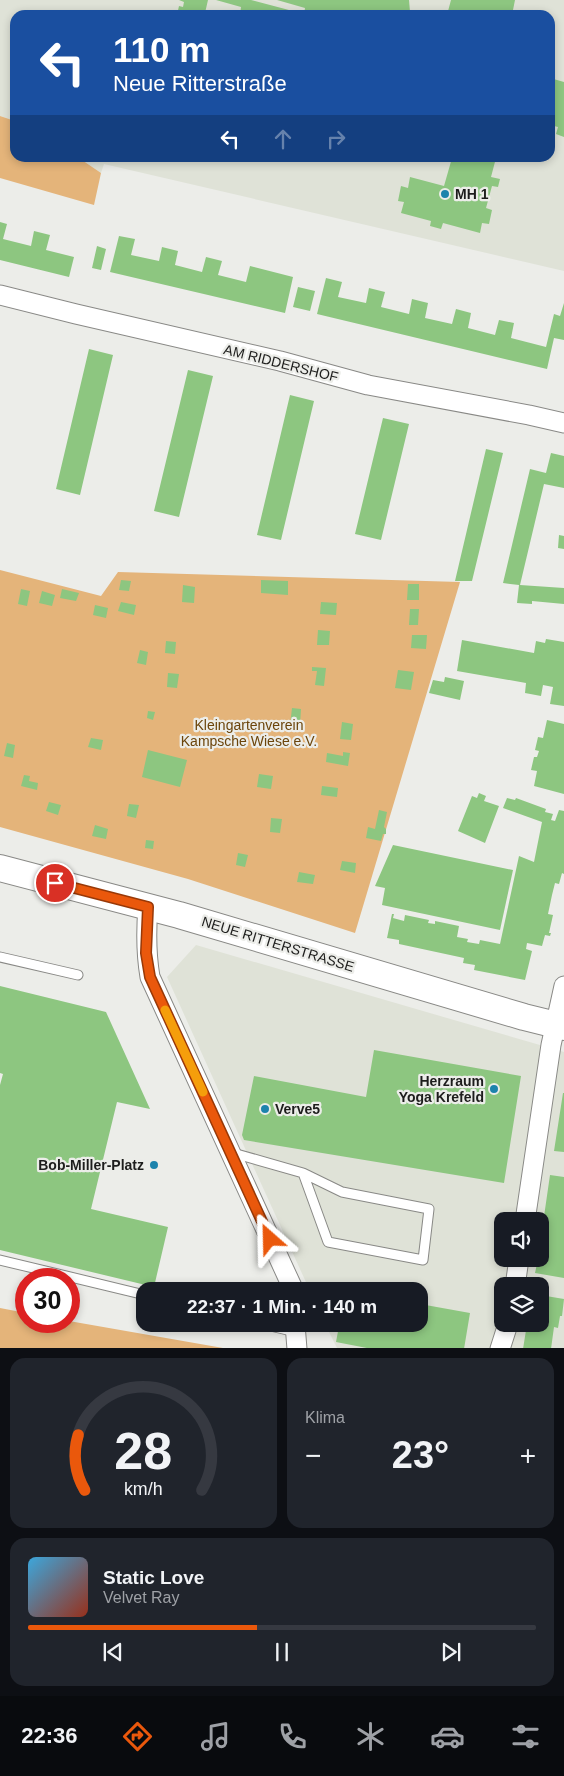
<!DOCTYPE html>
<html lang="de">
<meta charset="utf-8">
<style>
body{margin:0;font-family:Helvetica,sans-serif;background:#20242c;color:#f1f3f6;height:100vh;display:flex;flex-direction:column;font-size:19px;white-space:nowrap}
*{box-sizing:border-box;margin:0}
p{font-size:16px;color:#9ea1a6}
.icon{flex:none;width:28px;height:28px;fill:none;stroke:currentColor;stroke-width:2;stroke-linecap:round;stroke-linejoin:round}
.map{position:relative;height:1348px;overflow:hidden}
.side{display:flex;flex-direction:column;gap:10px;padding:10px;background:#0d0f14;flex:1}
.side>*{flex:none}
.guide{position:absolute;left:10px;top:10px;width:545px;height:152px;border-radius:15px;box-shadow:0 2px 8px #0003;background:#1a4fa0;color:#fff;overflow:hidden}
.fabs{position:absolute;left:494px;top:1212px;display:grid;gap:10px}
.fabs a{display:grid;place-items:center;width:55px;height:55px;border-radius:10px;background:#171b24;box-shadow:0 2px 8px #0003;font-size:25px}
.speed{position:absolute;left:15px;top:1268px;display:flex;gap:10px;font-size:25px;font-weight:700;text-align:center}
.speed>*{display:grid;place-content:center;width:65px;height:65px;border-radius:50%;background:#171b24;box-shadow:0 2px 8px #0003;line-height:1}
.speed .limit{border:8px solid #d22;background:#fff;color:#111}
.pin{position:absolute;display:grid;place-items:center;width:42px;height:42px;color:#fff;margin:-21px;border:2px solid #fff;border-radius:50%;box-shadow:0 1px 5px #0007}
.me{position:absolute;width:55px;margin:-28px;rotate:335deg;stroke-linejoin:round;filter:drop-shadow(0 0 4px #0008)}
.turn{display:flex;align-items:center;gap:18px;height:105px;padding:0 20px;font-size:22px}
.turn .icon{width:65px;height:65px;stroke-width:2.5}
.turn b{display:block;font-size:35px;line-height:42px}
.lanes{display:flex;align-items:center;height:48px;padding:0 20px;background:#0003;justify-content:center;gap:25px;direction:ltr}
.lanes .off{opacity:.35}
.big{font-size:38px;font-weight:700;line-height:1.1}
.side .tile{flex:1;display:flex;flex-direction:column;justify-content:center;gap:8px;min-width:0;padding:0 18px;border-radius:15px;background:#20242c}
.side .dial{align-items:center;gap:0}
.dial svg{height:130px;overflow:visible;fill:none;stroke:#363941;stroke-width:7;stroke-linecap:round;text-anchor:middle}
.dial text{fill:#f1f3f6;stroke:none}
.song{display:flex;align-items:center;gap:15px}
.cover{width:60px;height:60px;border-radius:8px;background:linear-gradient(135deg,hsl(200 70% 55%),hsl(10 70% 35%))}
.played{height:5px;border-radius:2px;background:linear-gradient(90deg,#ea580c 45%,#363941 45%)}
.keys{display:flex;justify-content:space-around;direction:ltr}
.heat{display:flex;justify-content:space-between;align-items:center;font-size:28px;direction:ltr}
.side .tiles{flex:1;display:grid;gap:10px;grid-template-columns:1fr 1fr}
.tile:last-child{grid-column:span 2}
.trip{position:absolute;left:136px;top:1282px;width:292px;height:50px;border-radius:15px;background:#171b24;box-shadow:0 2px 8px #0003;font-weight:700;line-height:50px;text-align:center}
.dock{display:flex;height:80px;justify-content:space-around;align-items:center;background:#090b0e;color:#9ea1a6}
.dock .icon{width:35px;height:35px}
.dock .on{color:#ea580c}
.dock b{font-size:22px;color:#f1f3f6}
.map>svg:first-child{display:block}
.built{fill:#dfe2d7;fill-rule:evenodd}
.green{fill:#e4b47a}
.building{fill:#8dc680}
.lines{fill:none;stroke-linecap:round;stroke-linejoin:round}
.service-casing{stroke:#898986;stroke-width:11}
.minor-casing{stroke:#898986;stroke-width:21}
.secondary-casing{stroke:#898986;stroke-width:28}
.service{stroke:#fff;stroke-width:9}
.minor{stroke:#fff;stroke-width:19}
.secondary{stroke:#fff;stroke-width:26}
.route-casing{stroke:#983908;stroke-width:12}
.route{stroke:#ea580c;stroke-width:9}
.slow{stroke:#f59e0b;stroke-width:9}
.poi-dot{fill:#1c83ac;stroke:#ecede9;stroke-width:2}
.labels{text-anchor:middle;stroke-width:4.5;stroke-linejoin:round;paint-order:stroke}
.poi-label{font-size:14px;font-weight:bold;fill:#1d1d1c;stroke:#ecede9;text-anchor:start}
.street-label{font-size:14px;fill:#1d1d1c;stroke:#ecede9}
.park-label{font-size:14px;fill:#6c450b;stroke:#ecede9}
</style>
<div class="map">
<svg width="564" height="1349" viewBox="0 0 564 1349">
<rect width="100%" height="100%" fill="#ecede9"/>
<path class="built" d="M0,0H564V271L104,164L101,173L79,158H550V15H15V121L0,116Z
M196,945L564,1052V1348H337L325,1324H420V1291H310L167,977ZM502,1221H540V1259H502ZM502,1286H540V1324H502Z"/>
<path class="green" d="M0,116L15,121V158H79L101,173L94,205L0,178Z
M0,570L101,596L118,572L460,582L355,933L188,879L0,827Z
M0,1308L26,1313V1321H69L223,1348H0Z"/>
<path class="building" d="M179,0H208L205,13L211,15H177L179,6L183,7L184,2Z
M216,0H251L304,14L305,8L277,0H409L410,12H415L420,15H272L263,13L262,15H240L241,7Z
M451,0H515L512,15H447Z
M550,78L564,82V137L556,134L558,127L550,125Z
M452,158H496L491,177L500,179L498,187L492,186L486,208L492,210L489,224L482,223L480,233L443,223L441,229L430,226L431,221L401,213L404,202L398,201L401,186L408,188L410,177L444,186Z
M0,222L7,224L3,239L31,246L34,231L50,235L46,250L74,257L69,277L0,260Z
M119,236L135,239L131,255L159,261L162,247L178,251L175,265L202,272L206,257L222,261L218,275L246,282L250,266L293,277L285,313L110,272Z
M97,246L106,249L101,270L92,268Z
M326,278L342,282L338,297L366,303L369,288L385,292L381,307L409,314L412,299L428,303L425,318L452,324L456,309L471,313L468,328L495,335L499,320L514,323L511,338L546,347L554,314L560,316L564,303V340L554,338L547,369L317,314Z
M298,287L315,291L310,311L293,307Z
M89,349L113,355L80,495L56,489Z
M188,370L213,376L179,517L154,511Z
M290,395L314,401L281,540L257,535Z
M383,418L409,424L381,540L355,534Z
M486,449L503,453L472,581H455Z
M551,453L564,456V488L544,484L520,585L564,588V604L532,601V604L517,603L519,585L503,583L530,469L546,473Z
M559,535L564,536V549L558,548Z
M121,580L131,581L129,591L119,590Z
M261,580L288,581V595L261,593Z
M408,584H419V600H407Z
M183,585L195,587L194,603L182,602Z
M21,589L30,591L27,606L18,604Z
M62,589L79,593L76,601L60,598Z
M42,591L55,595L52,606L39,603Z
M121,602L136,605L134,615L118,611Z
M321,602L337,603L336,615L320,614Z
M95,605L108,608L106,618L93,615Z
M410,609H419L418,625H409Z
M318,630L330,631L329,645H317Z
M412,635H427L426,649L411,648Z
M546,639L564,642V706L550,704L553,687L543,685L541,696L525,693L526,683L457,671L462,640L534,653L536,641L545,643Z
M166,641L176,642L175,654L165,653Z
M140,650L148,652L146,665L137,663Z
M312,667L326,668L324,686L315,685L317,671H312Z
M398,670L414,672L411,690L395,688Z
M168,673L179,674L177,688L167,687Z
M445,677L464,681L460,700L429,693L433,680L444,682Z
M292,708L301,709L300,725H290Z
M148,711L155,712L153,720L147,718Z
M547,720L564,724V794L534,786L537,771L531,770L534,757H537L539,751L535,750L538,737L543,738Z
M342,722L353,724L351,740L340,739Z
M91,738L103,740L101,750L88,747Z
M7,743L15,745L13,758L4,756Z
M148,750L187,760L180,787L142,777Z
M343,752L350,753L348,766L326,762L327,753L343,756Z
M259,774L273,776L271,789L257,787Z
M24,775L30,776L29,781L38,783L37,790L21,786Z
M322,786L338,788L337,797L321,795Z
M479,793L486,796L484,801L499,806L485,843L458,831L472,796L477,798Z
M507,798L515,800L516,798L546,809L545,812L553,814L551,820L555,821L559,810L564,811V874L562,873L559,884L555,883L552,895L548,914L553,915L549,933H551L550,936L545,935L542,946L527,943L526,949L532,951L525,980L474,970L475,965L463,963L464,958L399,944V940L387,938L392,914H394L393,918L404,921L405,915L429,920L428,923L435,924V921L459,926L457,937L468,939L467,942L479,944L480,940L500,944L519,856L534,862L542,822L503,808Z
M49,802L61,805L58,815L46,811Z
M129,804L139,805L136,818L127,816Z
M379,810L387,812L384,827L386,829V834H383L381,841L366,838L368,827L375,829Z
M271,818L282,819L280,833L270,832Z
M95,825L108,829L106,839L92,836Z
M146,840L154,841L153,849L145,848Z
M393,845L513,870L500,930L382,905L385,888L375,886Z
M238,853L248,855L245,867L236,865Z
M342,861L356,863L355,873L340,870Z
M299,872L315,875L313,884L297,882Z
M0,986L106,1012L150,1109L117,1102L91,1209L168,1227L154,1287L0,1250V1085L3,1074L0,1073Z
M374,1050L521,1076L504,1183L244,1140L242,1135L254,1076L366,1097Z
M563,1093H564V1152L554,1151Z
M550,1175L564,1177V1278L535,1273L538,1259H540V1244Z
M310,1286L337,1290V1291H313Z
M540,1295L564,1299L562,1316H560L558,1328L554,1327L551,1349H523L527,1324H540Z
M420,1304L470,1313L464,1349H372L336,1342L339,1326L334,1324H420Z"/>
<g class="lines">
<defs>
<path id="service" d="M0,957L78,975
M233,1153L303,1173L342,1192L429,1209L423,1260L328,1242L303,1173
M0,1260L145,1295
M262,1324L296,1332"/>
<path id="minor" d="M0,295L76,314L280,361L368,385L529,415L564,423
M148,907C146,931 146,953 150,977L294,1291
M525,1221L551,1045L564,986
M515,1286L519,1259
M295,1324L297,1349
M500,1349L508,1324"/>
<path id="secondary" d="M0,868L179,915L524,1017L564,1027"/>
</defs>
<use href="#service" class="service-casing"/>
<use href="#minor" class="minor-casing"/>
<use href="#secondary" class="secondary-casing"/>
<use href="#service" class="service"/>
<use href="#minor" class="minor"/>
<use href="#secondary" class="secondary"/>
</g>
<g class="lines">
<defs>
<path id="route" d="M55,883L148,907L146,953L150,977L270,1239"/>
</defs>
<use href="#route" class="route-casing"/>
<use href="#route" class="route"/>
<path class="slow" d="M165,1010L203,1092"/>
</g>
<g class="poi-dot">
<circle cx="445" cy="194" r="5"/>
<circle cx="494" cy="1089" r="5"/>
<circle cx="265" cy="1109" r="5"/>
<circle cx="154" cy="1165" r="5"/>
</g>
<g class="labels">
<g class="poi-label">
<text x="455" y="199">MH 1</text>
<text x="484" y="1086" text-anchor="end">Herzraum<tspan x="484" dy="16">Yoga Krefeld</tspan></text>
<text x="275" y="1114">Verve5</text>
<text x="144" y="1170" text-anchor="end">Bob-Miller-Platz</text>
</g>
<g class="street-label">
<text transform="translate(281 363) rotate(14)" y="5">AM RIDDERSHOF</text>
<text transform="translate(278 944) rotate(17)" y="5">NEUE RITTERSTRASSE</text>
</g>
<g class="park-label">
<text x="249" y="730">Kleingartenverein<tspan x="249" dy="16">Kampsche Wiese e.V.</tspan></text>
</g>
</g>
</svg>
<div class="fabs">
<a><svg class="icon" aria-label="sound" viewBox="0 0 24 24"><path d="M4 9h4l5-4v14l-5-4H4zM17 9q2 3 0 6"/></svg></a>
<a><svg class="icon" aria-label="layers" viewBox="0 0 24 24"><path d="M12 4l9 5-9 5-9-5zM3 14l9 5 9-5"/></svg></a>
</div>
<div class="speed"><div class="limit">30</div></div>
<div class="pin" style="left:55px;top:883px;background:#d93025"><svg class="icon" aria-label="arrive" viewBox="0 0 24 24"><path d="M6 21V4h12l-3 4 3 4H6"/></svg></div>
<svg class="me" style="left:270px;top:1239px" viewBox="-20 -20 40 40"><path d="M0-17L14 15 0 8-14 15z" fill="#ea580c" stroke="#fff" stroke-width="4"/></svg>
<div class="trip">22:37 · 1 Min. · 140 m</div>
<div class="guide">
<div class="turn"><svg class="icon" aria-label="left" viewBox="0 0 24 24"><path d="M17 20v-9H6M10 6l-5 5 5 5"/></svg><div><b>110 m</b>Neue Ritterstraße</div></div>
<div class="lanes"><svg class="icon" aria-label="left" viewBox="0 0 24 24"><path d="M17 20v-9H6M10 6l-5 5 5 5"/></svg><svg class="icon off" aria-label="ahead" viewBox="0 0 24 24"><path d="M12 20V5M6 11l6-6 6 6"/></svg><svg class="icon off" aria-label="right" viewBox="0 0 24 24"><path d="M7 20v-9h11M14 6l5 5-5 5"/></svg></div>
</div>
</div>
<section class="side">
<div class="tiles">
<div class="tile dial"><svg viewBox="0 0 100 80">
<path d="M14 69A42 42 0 1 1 86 69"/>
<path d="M14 69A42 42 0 0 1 10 35" stroke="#ea580c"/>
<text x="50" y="56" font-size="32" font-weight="700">28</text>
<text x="50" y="72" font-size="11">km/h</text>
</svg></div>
<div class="tile"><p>Klima</p>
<div class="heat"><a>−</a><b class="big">23°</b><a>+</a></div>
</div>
<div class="tile">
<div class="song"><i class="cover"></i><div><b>Static Love</b><p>Velvet Ray</p></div></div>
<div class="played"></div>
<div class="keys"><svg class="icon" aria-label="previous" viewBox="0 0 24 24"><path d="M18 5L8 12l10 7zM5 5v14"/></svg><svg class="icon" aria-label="pause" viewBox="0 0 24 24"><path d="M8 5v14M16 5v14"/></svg><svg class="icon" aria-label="next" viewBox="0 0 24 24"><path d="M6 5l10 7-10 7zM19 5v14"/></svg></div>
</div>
</div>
</section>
<nav class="dock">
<b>22:36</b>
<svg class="icon on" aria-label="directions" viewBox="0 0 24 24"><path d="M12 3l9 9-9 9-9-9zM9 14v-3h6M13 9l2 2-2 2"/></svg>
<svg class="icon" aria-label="music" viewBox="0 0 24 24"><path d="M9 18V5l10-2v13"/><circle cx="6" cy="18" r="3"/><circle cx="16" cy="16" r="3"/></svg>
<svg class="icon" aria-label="phone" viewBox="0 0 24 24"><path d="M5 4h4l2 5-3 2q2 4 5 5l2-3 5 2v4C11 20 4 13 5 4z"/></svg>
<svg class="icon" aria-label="climate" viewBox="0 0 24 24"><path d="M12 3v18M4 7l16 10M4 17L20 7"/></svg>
<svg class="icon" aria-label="car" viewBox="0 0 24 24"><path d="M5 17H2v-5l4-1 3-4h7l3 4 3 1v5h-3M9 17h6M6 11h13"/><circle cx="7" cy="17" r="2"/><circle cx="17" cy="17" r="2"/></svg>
<svg class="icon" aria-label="filters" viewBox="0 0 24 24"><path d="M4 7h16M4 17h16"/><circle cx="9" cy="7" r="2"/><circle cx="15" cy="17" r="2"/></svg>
</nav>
